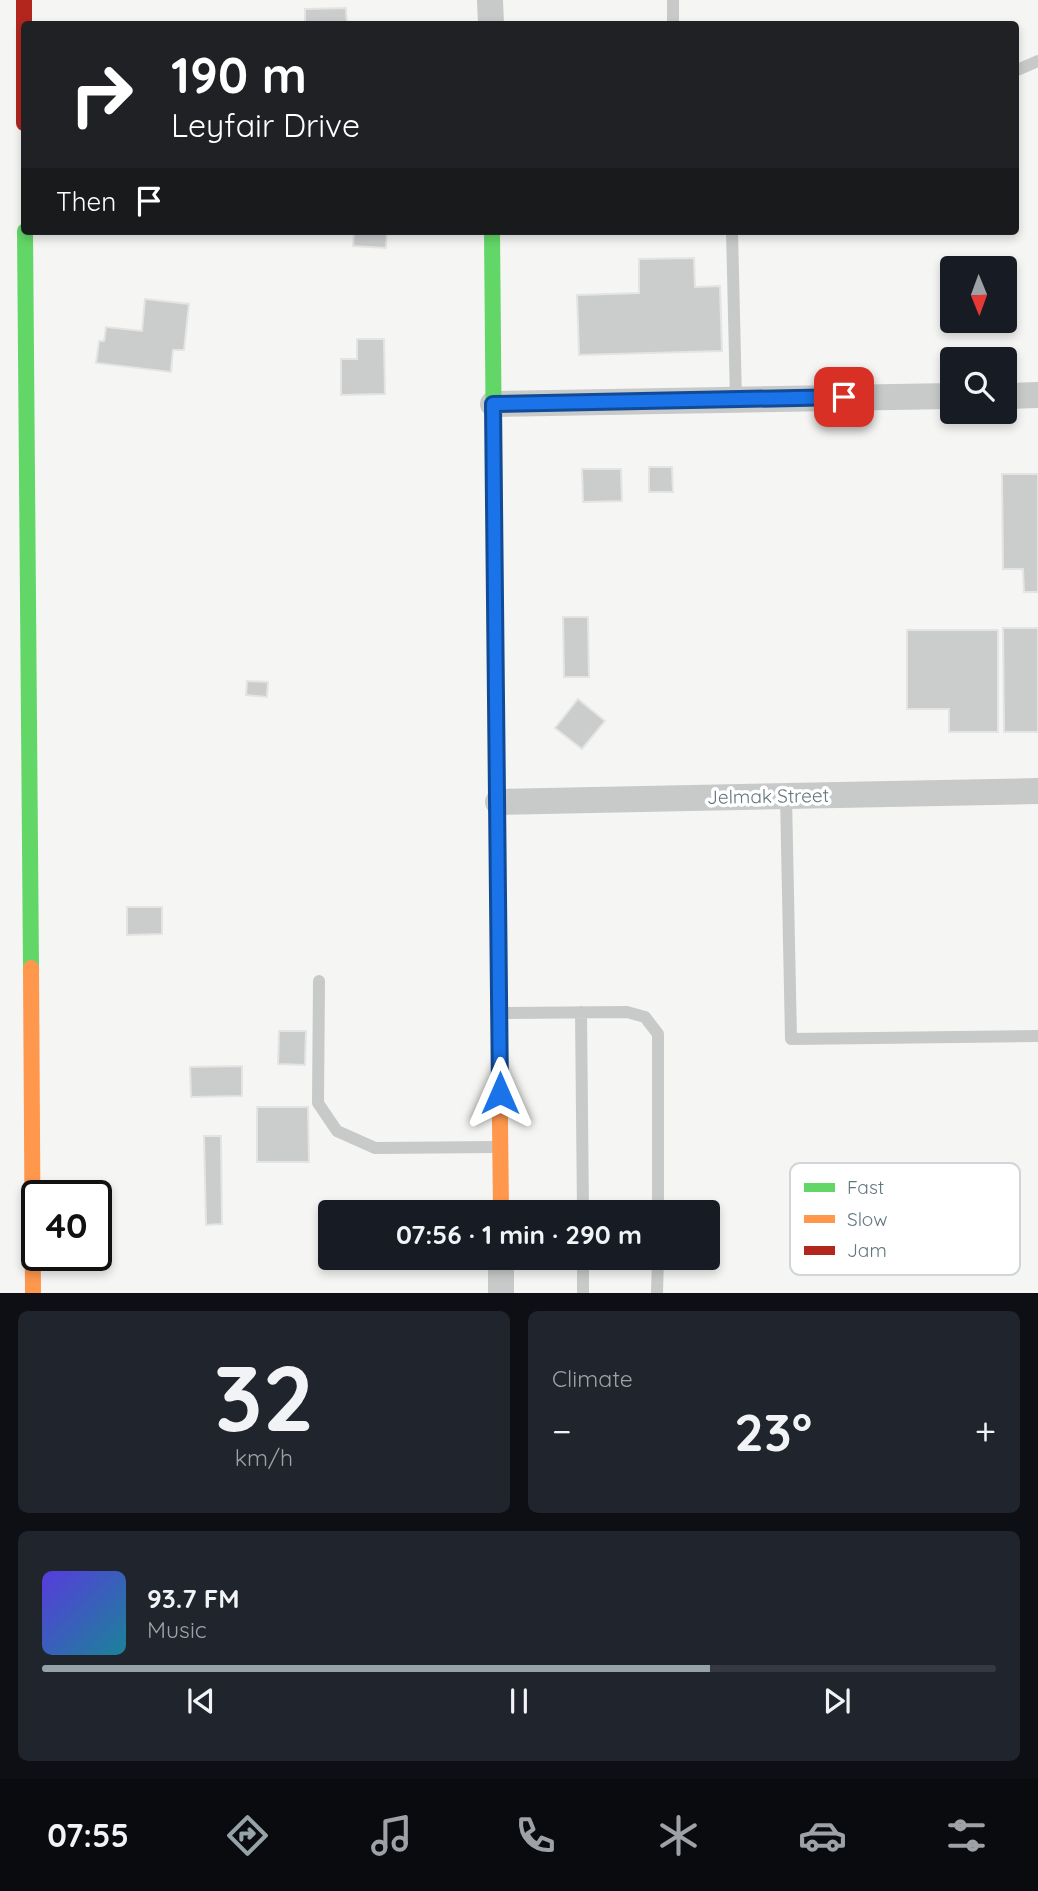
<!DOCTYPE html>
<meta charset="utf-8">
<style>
body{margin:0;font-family:Quicksand,sans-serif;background:#20242c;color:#f1f3f6;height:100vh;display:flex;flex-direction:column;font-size:26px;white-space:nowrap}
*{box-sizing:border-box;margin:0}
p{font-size:23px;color:#9ea1a6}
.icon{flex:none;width:38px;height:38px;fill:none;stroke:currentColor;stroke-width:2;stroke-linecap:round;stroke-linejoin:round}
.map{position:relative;height:1293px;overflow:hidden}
.details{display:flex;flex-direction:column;gap:18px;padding:18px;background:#0d0f14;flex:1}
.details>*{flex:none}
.guide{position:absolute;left:21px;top:21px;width:998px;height:214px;border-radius:7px;box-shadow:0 4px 10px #0003;background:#202124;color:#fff;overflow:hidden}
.needle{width:46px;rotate:179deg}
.fabs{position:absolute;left:940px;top:256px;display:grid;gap:14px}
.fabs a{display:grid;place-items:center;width:77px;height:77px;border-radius:7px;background:#171b24;box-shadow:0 4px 10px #0003;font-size:35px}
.speed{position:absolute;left:21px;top:1180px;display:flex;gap:14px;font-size:35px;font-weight:700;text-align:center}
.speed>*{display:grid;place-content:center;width:91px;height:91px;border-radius:50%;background:#171b24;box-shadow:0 4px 10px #0003;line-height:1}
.speed .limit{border:4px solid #111;border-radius:10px;background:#fff;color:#111}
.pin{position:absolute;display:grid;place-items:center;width:60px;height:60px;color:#fff;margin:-30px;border-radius:14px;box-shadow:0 4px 10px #0006}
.me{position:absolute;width:77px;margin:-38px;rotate:0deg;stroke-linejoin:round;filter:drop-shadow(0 0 5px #0008)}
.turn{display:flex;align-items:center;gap:24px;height:147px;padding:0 35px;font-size:32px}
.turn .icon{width:91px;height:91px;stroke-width:2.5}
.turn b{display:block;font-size:49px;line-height:60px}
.then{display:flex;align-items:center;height:66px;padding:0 35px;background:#0003;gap:14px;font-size:26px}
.big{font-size:52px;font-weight:700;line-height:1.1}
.details .widget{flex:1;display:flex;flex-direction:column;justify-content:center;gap:10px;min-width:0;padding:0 24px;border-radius:10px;background:#20242c}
.details .dial{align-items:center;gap:0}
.dial b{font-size:91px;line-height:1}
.song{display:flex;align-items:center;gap:21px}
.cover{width:84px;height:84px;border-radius:10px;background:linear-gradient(135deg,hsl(250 70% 55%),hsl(190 70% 35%))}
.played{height:7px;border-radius:4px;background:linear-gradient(90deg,#95a2a7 70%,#363941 70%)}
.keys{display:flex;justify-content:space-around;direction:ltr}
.heat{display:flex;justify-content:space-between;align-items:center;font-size:38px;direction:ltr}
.details .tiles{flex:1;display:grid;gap:18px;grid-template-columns:1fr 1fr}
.widget:last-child{grid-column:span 2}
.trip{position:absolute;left:318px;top:1200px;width:402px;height:70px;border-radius:7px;background:#171b24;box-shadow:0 4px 10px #0003;font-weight:700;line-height:70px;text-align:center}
.tabs{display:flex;height:112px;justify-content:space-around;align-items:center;background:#090b0e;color:#9ea1a6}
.tabs .icon{width:49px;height:49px}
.tabs .on{color:#95a2a7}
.tabs b{font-size:32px;color:#f1f3f6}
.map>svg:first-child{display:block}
.building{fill:#cbcdcd;stroke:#e4e4e4;stroke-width:2}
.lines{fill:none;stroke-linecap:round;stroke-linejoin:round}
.lane{stroke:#c8caca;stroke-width:12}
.street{stroke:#c8caca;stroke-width:26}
.fast{stroke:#63d668;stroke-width:16}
.slow{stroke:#ff974d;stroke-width:16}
.jam{stroke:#b3261e;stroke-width:16}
.route-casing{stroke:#114b97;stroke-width:18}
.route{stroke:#1a73e8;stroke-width:12}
.labels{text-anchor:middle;stroke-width:7;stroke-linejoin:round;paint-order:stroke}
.street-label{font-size:19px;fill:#61767e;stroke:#fff}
.key{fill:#fff;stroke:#d0d6d8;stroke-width:2}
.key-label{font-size:19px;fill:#61767e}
</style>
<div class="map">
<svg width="1038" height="1293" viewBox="0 0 1038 1293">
<rect width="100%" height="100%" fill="#f5f5f4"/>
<path class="building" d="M346,8L347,24H305V9Z
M354,231H387L386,248L353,246Z
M694,258L695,287L720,286L722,351L579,355L577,295L639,293V259Z
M145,299L189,304L184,350H173L171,372L96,363L99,341H104L106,327L142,331Z
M357,339H384L385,394L341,395V359H357Z
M649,467H672L673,492H649Z
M582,469H621L622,501L583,502Z
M1002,474H1038V592H1024L1023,569H1003Z
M563,617H588L589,677H564Z
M1003,628H1038V732H1004Z
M907,630H998V732H949V709H907Z
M247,681L268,682L267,697L246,695Z
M578,699L605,721L582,749L555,728Z
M127,907H162V934L127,935Z
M279,1031H306L305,1065L278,1064Z
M242,1066V1096L191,1097L190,1067Z
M257,1107H308L309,1162H257Z
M204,1136H221L222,1224L206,1225Z"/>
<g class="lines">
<path class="lane" d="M673,0V24
M1015,71L1038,61
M732,231L736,399
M786,796L791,1039L1038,1036
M319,981L318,1103L337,1131L375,1148L496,1147
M581,1012L583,1213
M503,1013L627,1012L645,1017L658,1034V1213
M583,1258V1293
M657,1293L658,1258"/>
<path class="street" d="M490,0L491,24
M1004,396L1038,395
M493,404L952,396
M498,802L1038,791
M501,1258V1293"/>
<path class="fast" d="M25,231L31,968
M492,231L499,1032"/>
<path class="slow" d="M31,968L33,1293
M499,1032L501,1213"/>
<path class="jam" d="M24,0V123"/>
</g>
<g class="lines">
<defs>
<path id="route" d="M500,1093L493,404L844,397"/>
</defs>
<use href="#route" class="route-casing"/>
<use href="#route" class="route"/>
</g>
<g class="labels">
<g class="street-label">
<text transform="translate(768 796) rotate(-1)" y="7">Jelmak Street</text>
</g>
</g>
<rect x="790" y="1163" width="230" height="112" rx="10" class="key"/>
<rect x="804" y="1183" width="31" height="9" fill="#63d668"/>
<rect x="804" y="1215" width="31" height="8" fill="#ff974d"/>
<rect x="804" y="1246" width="31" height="9" fill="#b3261e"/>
<g class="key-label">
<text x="847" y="1194">Fast</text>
<text x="847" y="1226">Slow</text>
<text x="847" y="1257">Jam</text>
</g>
</svg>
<div class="fabs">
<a><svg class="needle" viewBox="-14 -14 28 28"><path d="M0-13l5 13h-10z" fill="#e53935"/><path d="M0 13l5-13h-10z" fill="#9ea1a6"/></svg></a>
<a><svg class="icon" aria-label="search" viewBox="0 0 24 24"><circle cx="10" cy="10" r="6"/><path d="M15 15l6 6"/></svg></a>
</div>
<div class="speed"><div class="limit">40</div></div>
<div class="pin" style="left:844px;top:397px;background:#d93025"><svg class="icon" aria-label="arrive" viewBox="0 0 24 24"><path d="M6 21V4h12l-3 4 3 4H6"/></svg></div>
<svg class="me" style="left:500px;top:1093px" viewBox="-20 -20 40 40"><path d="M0-17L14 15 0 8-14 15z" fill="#1a73e8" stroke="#fff" stroke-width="4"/></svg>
<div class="trip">07:56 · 1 min · 290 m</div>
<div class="guide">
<div class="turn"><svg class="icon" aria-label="right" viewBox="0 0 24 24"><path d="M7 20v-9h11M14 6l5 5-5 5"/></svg><div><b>190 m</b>Leyfair Drive</div></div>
<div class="then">Then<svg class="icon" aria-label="arrive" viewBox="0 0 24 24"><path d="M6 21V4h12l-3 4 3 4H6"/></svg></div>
</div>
</div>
<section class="details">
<div class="tiles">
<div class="widget dial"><b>32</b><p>km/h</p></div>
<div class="widget"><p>Climate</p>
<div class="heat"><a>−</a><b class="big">23°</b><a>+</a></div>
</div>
<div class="widget">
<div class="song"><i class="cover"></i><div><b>93.7 FM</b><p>Music</p></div></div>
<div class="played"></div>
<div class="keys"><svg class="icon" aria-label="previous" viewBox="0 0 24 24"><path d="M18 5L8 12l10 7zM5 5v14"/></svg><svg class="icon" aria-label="pause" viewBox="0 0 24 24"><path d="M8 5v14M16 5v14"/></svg><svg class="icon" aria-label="next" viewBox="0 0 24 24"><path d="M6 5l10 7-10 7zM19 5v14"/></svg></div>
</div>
</div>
</section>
<nav class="tabs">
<b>07:55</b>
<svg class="icon on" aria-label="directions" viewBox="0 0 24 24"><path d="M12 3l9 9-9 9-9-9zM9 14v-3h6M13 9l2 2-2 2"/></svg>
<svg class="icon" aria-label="music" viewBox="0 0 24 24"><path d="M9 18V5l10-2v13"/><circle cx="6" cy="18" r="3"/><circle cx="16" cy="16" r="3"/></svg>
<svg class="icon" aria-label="phone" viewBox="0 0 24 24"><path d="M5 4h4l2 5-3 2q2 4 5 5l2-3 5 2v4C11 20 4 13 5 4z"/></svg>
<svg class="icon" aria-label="climate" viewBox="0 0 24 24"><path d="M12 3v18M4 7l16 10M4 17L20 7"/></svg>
<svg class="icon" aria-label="car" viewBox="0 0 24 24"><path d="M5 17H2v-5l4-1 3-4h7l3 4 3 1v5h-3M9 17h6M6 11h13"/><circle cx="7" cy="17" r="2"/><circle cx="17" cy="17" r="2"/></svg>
<svg class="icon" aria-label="filters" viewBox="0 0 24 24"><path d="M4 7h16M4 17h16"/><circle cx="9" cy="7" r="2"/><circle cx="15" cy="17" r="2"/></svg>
</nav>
